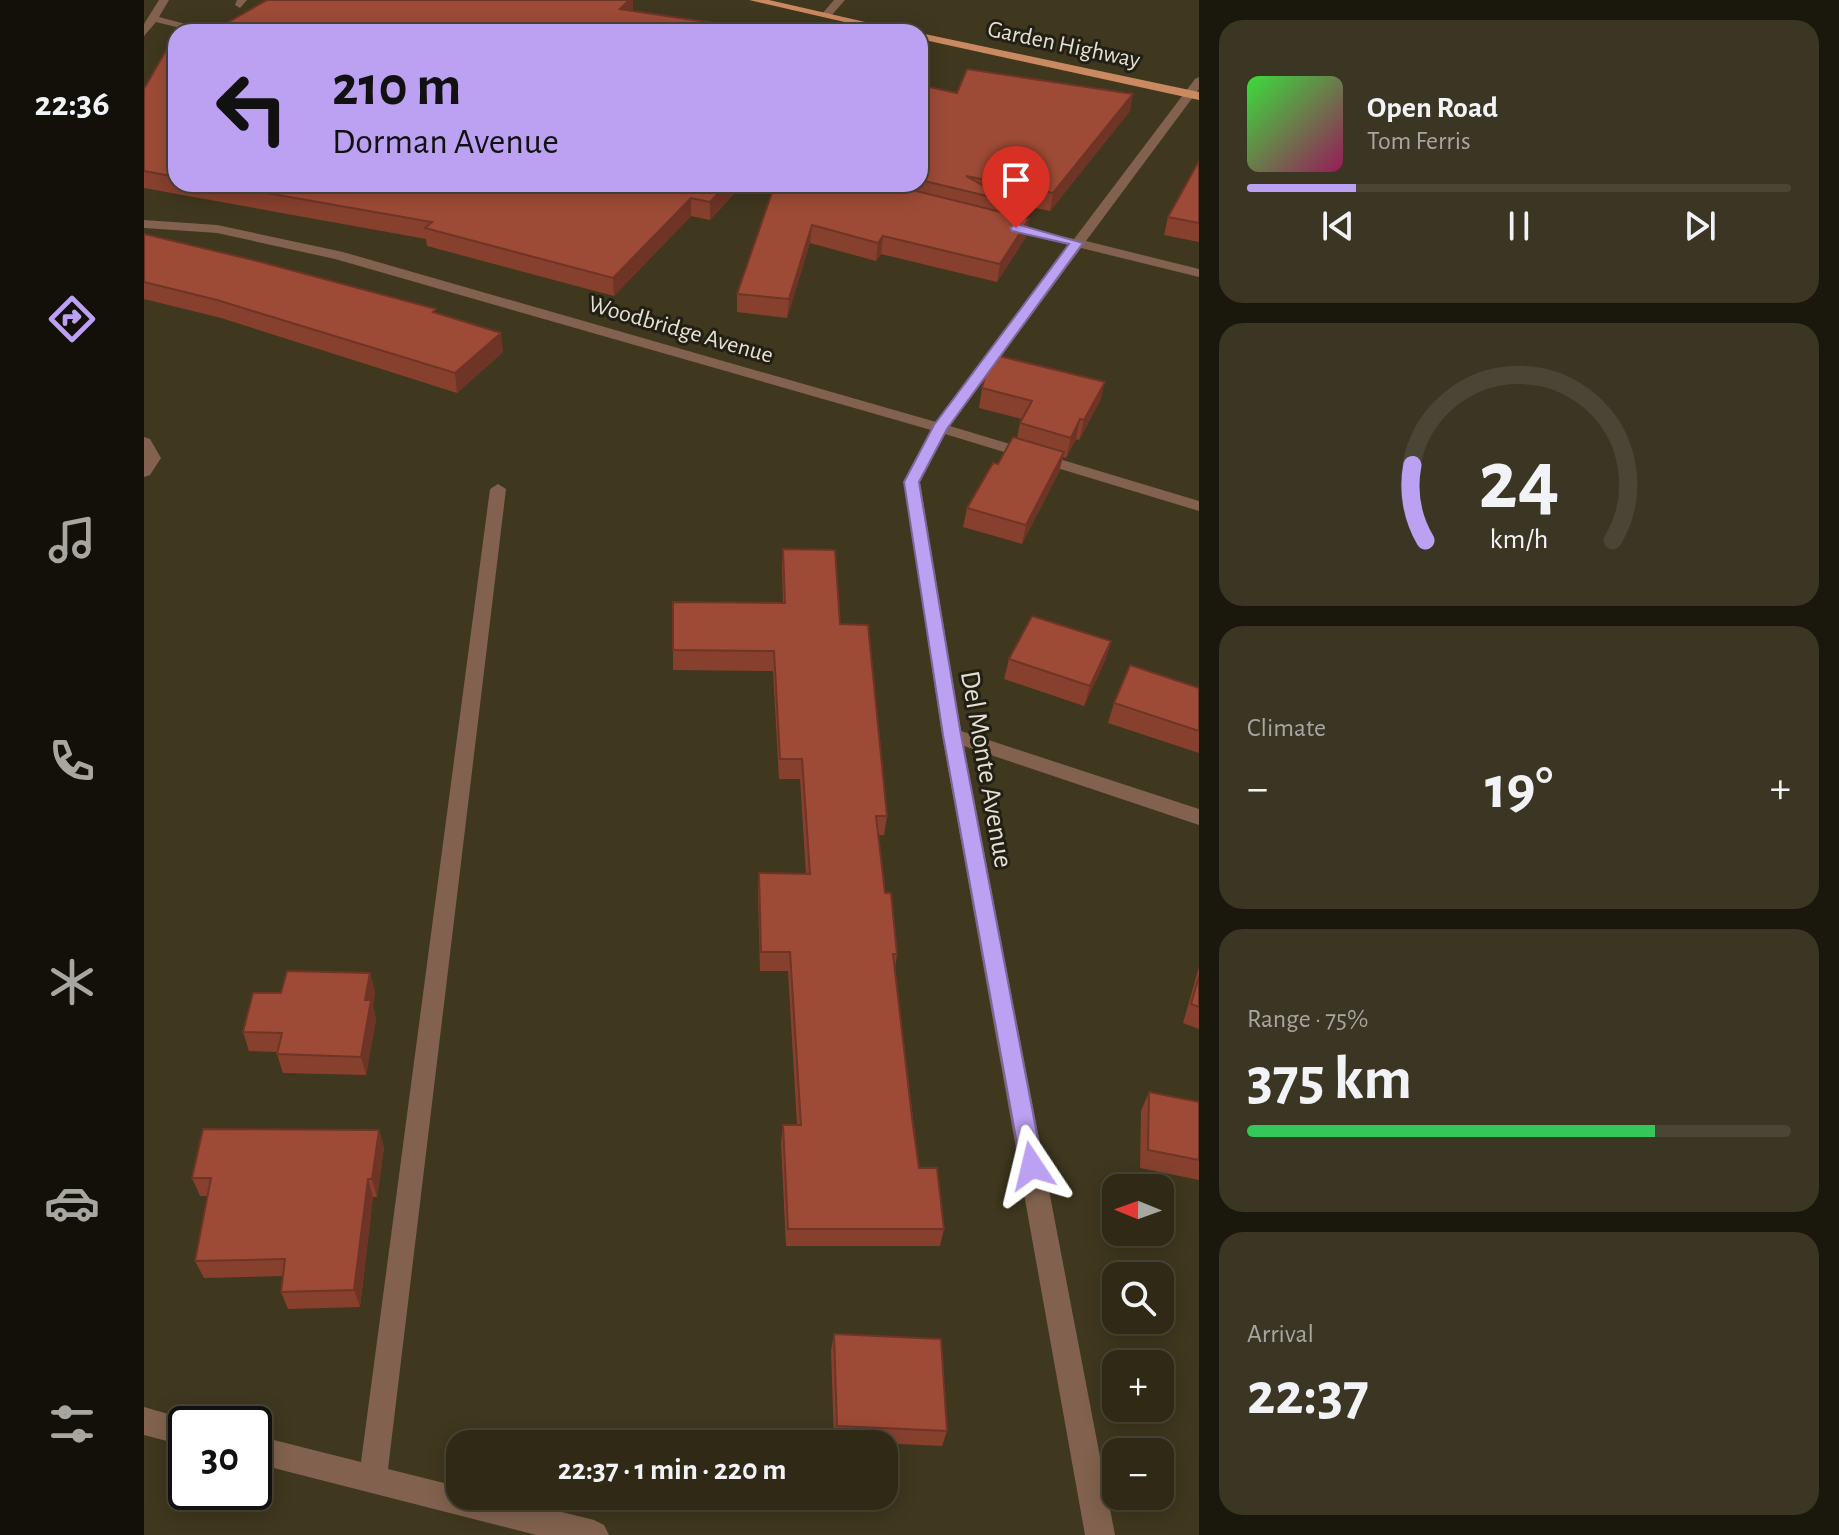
<!DOCTYPE html>
<meta charset="utf-8">
<style>
body{margin:0;font-family:"Alegreya Sans",sans-serif;background:#3b3523;color:#f1f3f6;height:100vh;display:flex;flex-direction:column;font-size:30px;white-space:nowrap}
*{box-sizing:border-box;margin:0}
p{font-size:26px;color:#a7a6a1}
.icon{flex:none;width:44px;height:44px;fill:none;stroke:currentColor;stroke-width:2;stroke-linecap:round;stroke-linejoin:round}
.map{position:relative;flex:1;overflow:hidden}
.sheet{display:flex;flex-direction:column;gap:20px;padding:20px;background:#1a170c;width:640px}
.sheet>*{flex:none}
.hud{position:absolute;left:24px;top:24px;width:760px;height:168px;border-radius:24px;box-shadow:0 4px 20px #0003,0 0 0 2px #4a4535;background:#bca0f2;color:#111;overflow:hidden}
.needle{width:52px;rotate:271deg}
.controls{position:absolute;left:958px;top:1174px;display:grid;gap:16px}
.controls a{display:grid;place-items:center;width:72px;height:72px;border-radius:16px;background:#2f2916;box-shadow:0 4px 20px #0003,0 0 0 2px #4a4535;font-size:40px}
.speed{position:absolute;left:24px;top:1406px;display:flex;gap:16px;font-size:40px;font-weight:700;text-align:center}
.speed>*{display:grid;place-content:center;width:104px;height:104px;border-radius:50%;background:#2f2916;box-shadow:0 4px 20px #0003,0 0 0 2px #4a4535;line-height:1}
.speed .limit{border:4px solid #111;border-radius:12px;background:#fff;color:#111}
.pin{position:absolute;display:grid;place-items:center;width:68px;height:68px;color:#fff;margin:-82px -34px;border-radius:50% 50% 50% 0;rotate:-45deg;box-shadow:0 0 8px #0007}
.pin .icon{rotate:45deg}
.me{position:absolute;width:88px;margin:-44px;rotate:350deg;stroke-linejoin:round;filter:drop-shadow(0 0 6px #0008)}
.turn{display:flex;align-items:center;gap:28px;height:168px;padding:0 32px;font-size:36px}
.turn .icon{width:104px;height:104px;stroke-width:2.5}
.turn b{display:block;font-size:56px;line-height:68px}
.big{font-size:60px;font-weight:700;line-height:1.1}
.sheet .widget{flex:1;display:flex;flex-direction:column;justify-content:center;gap:12px;min-width:0;padding:0 28px;border-radius:24px;background:#3b3523}
.sheet .dial{align-items:center;gap:0}
.dial svg{height:208px;overflow:visible;fill:none;stroke:#4a4535;stroke-width:7;stroke-linecap:round;text-anchor:middle}
.dial text{fill:#f1f3f6;stroke:none}
.song{display:flex;align-items:center;gap:24px}
.cover{width:96px;height:96px;border-radius:12px;background:linear-gradient(135deg,hsl(120 70% 55%),hsl(330 70% 35%))}
.played{height:8px;border-radius:4px;background:linear-gradient(90deg,#bca0f2 20%,#4a4535 20%)}
.keys{display:flex;justify-content:space-around;direction:ltr}
.heat{display:flex;justify-content:space-between;align-items:center;font-size:44px;direction:ltr}
.charge{height:12px;border-radius:6px;background:linear-gradient(90deg,#34c759 75%,#4a4535 0)}
.trip{position:absolute;left:302px;top:1430px;width:452px;height:80px;border-radius:24px;background:#2f2916;box-shadow:0 4px 20px #0003,0 0 0 2px #4a4535;font-weight:700;line-height:80px;text-align:center}
main{display:flex;flex:1;min-height:0}
.tabs{display:flex;flex-direction:column;width:144px;justify-content:space-around;align-items:center;background:#131009;color:#a7a6a1}
.tabs .icon{width:56px;height:56px}
.tabs .current{color:#bca0f2}
.tabs b{font-size:36px;color:#f1f3f6}
.map>svg:first-child{display:block}
.lines{fill:none;stroke-linecap:round;stroke-linejoin:round}
.minor{fill:#82624e;fill-rule:evenodd}
.major{fill:#ca8960;fill-rule:evenodd}
.wall{fill:#87402e}
.shaded-wall{fill:#6e3426}
.building{fill:#9d4b36;stroke:#6e3426;stroke-width:2}
.route{fill:#bca0f2;stroke:#7a689d;stroke-width:2}
.labels{text-anchor:middle;stroke-width:6;stroke-linejoin:round;paint-order:stroke}
.far-street-label{font-size:24px;fill:#e5e0d1;stroke:#221f14}
.street-label{font-size:28px;fill:#e5e0d1;stroke:#221f14}
</style>
<main>
<nav class="tabs">
<b>22:36</b>
<svg class="icon current" aria-label="directions" viewBox="0 0 24 24"><path d="M12 3l9 9-9 9-9-9zM9 14v-3h6M13 9l2 2-2 2"/></svg>
<svg class="icon" aria-label="music" viewBox="0 0 24 24"><path d="M9 18V5l10-2v13"/><circle cx="6" cy="18" r="3"/><circle cx="16" cy="16" r="3"/></svg>
<svg class="icon" aria-label="phone" viewBox="0 0 24 24"><path d="M5 4h4l2 5-3 2q2 4 5 5l2-3 5 2v4C11 20 4 13 5 4z"/></svg>
<svg class="icon" aria-label="climate" viewBox="0 0 24 24"><path d="M12 3v18M4 7l16 10M4 17L20 7"/></svg>
<svg class="icon" aria-label="car" viewBox="0 0 24 24"><path d="M5 17H2v-5l4-1 3-4h7l3 4 3 1v5h-3M9 17h6M6 11h13"/><circle cx="7" cy="17" r="2"/><circle cx="17" cy="17" r="2"/></svg>
<svg class="icon" aria-label="filters" viewBox="0 0 24 24"><path d="M4 7h16M4 17h16"/><circle cx="9" cy="7" r="2"/><circle cx="15" cy="17" r="2"/></svg>
</nav>
<div class="map">
<svg width="1055" height="1535" viewBox="0 0 1055 1535">
<rect width="100%" height="100%" fill="#3f371e"/>
<g class="lines">
<path class="minor" d="M15,0H25L15,17L72,32H52L12,22L0,36V24Z
M93,0H103L96,8L91,5Z
M690,0H701L686,17H678L677,15Z
M1055,77V89L942,241L1055,269V277L937,248L806,426L1055,501V511L801,434L776,482L817,731L1055,809V825L820,746L971,1535H941L798,735L760,482L787,430L191,259L73,233L0,228V220L73,225L199,252L792,422L925,245L853,228V222L930,239L1051,79Z
M0,437L6,439L17,458L6,475L0,477Z
M354,484L362,489L244,1469L316,1487V1496H353L450,1520L460,1525L465,1535H392L110,1463V1435L217,1462L346,489Z
M0,1407L52,1422L42,1424V1446L0,1435Z"/>
<path class="major" d="M605,0H625L765,32H744Z
M776,33L1055,92V100L776,39Z"/>
</g>
<path class="wall" d="M32,45V184H599L566,220L547,216L470,296L283,246L282,239L0,188V89Z
M776,85L813,93L986,111L906,211L868,203L866,215L882,237L853,282L737,254L732,261L666,243L643,318L593,312V294L631,184H776Z
M1055,161V242L1020,235L1024,217Z
M0,234L292,313L359,352L313,393L77,318L0,299Z
M961,382L956,401L935,440L932,439L922,458L919,457L915,472L878,544L819,527L823,508L873,438L876,423L878,419L835,408L838,388Z
M639,549L696,624L743,816L740,835H734L741,893L753,954L751,968L775,1168L800,1229L796,1246H642L637,1143L639,1125H653L644,971H616L614,893L615,873L662,874L656,779H635L629,671L529,670V602L639,603L638,568Z
M967,641L961,661L940,706L860,679L865,659Z
M1055,688V753L964,723L970,703Z
M1055,967V1029L1039,1023Z
M226,973L231,992L229,1006L232,1019L222,1075L139,1073L133,1054V1052L105,1051L99,1032L137,993Z
M1005,1092L1055,1102V1180L996,1168L997,1111Z
M235,1130L240,1148L233,1197H229L216,1307L144,1309L137,1292L139,1276L60,1278L51,1261L64,1196H56L48,1178Z
M690,1334L803,1431L798,1446L690,1441L687,1350Z"/>
<path class="shaded-wall" d="M485,0H489V12L476,9Z
M989,94L986,111L906,211L909,193Z
M583,184H599L566,220V202Z
M547,198V216L470,296L469,278Z
M885,219L882,237L853,282L856,264Z
M668,225L666,243L643,318L645,299Z
M739,236L737,254L732,261L734,243Z
M357,333L359,352L313,393L311,373Z
M961,382L956,401L935,440L940,420Z
M936,419L932,439L922,458L927,438Z
M920,452L915,472L878,544L882,525Z
M967,641L961,661L940,706L946,686Z
M226,973L231,992L229,1006L232,1019L222,1075L217,1057L221,1000Z
M235,1130L240,1148L233,1197L228,1179Z
M224,1179L229,1197L216,1307L210,1290Z"/>
<path class="building" d="M123,0H485L476,9L631,32H67Z
M25,45H32V177L0,171V89Z
M823,69L989,94L909,193L822,176L868,202L776,180V85L813,93Z
M1055,161V223L1024,217Z
M71,184H583L566,202L547,198L469,278L281,228L288,222Z
M631,184H744L885,219L856,264L739,236L734,243L668,225L645,299L593,294Z
M0,234L113,261L292,309L289,312L357,333L311,373L73,300L0,282Z
M851,355L961,382L940,420L936,419L927,438L876,423L888,401L838,388L844,365Z
M869,437L920,452L882,525L823,508L849,463L854,464Z
M639,549L691,550L696,624L724,625L743,816H732L741,893H747L753,954H749L769,1126L775,1168H793L800,1229H644L639,1125H657L646,952H617L615,873L666,874L658,759H636L630,651L529,650V602L641,603Z
M888,616L967,641L946,686L865,659Z
M986,665L1055,688V731L970,703Z
M143,971L226,973L221,1000H227L217,1057L133,1054L138,1033L99,1032L109,993H137Z
M1055,976V1007L1047,1004Z
M1005,1092L1055,1102V1160L1004,1150Z
M59,1129L235,1130L228,1179H224L210,1290L137,1292L141,1259L51,1261L67,1178H48Z
M690,1334L797,1339L803,1431L693,1426Z"/>
<path class="route" d="M872,224L939,243L803,429L775,482L817,735L899,1166L896,1173L888,1176L880,1173L877,1166L799,735L760,482L790,425L925,244L868,231L866,228Z"/>
<g class="labels">
<g class="far-street-label">
<text transform="translate(920 44) rotate(12)" y="8">Garden Highway</text>
<text transform="translate(537 329) rotate(16)" y="8">Woodbridge Avenue</text>
</g>
<g class="street-label">
<text transform="translate(844 769) rotate(80)" y="10">Del Monte Avenue</text>
</g>
</g>
</svg>
<div class="controls">
<a><svg class="needle" viewBox="-14 -14 28 28"><path d="M0-13l5 13h-10z" fill="#e53935"/><path d="M0 13l5-13h-10z" fill="#a7a6a1"/></svg></a>
<a><svg class="icon" aria-label="search" viewBox="0 0 24 24"><circle cx="10" cy="10" r="6"/><path d="M15 15l6 6"/></svg></a>
<a>+</a>
<a>−</a>
</div>
<div class="speed"><div class="limit">30</div></div>
<div class="pin" style="left:872px;top:228px;background:#d93025"><svg class="icon" aria-label="arrive" viewBox="0 0 24 24"><path d="M6 21V4h12l-3 4 3 4H6"/></svg></div>
<svg class="me" style="left:888px;top:1166px" viewBox="-20 -20 40 40"><path d="M0-17L14 15 0 8-14 15z" fill="#bca0f2" stroke="#fff" stroke-width="4"/></svg>
<div class="trip">22:37 · 1 min · 220 m</div>
<div class="hud">
<div class="turn"><svg class="icon" aria-label="left" viewBox="0 0 24 24"><path d="M17 20v-9H6M10 6l-5 5 5 5"/></svg><div><b>210 m</b>Dorman Avenue</div></div>
</div>
</div>
<section class="sheet">
<div class="widget">
<div class="song"><i class="cover"></i><div><b>Open Road</b><p>Tom Ferris</p></div></div>
<div class="played"></div>
<div class="keys"><svg class="icon" aria-label="previous" viewBox="0 0 24 24"><path d="M18 5L8 12l10 7zM5 5v14"/></svg><svg class="icon" aria-label="pause" viewBox="0 0 24 24"><path d="M8 5v14M16 5v14"/></svg><svg class="icon" aria-label="next" viewBox="0 0 24 24"><path d="M6 5l10 7-10 7zM19 5v14"/></svg></div>
</div>
<div class="widget dial"><svg viewBox="0 0 100 80">
<path d="M14 69A42 42 0 1 1 86 69"/>
<path d="M14 69A42 42 0 0 1 9 40" stroke="#bca0f2"/>
<text x="50" y="56" font-size="32" font-weight="700">24</text>
<text x="50" y="72" font-size="11">km/h</text>
</svg></div>
<div class="widget"><p>Climate</p>
<div class="heat"><a>−</a><b class="big">19°</b><a>+</a></div>
</div>
<div class="widget"><p>Range · 75%</p><b class="big">375 km</b><div class="charge"></div></div>
<div class="widget"><p>Arrival</p><b class="big">22:37</b></div>
</section>
</main>
